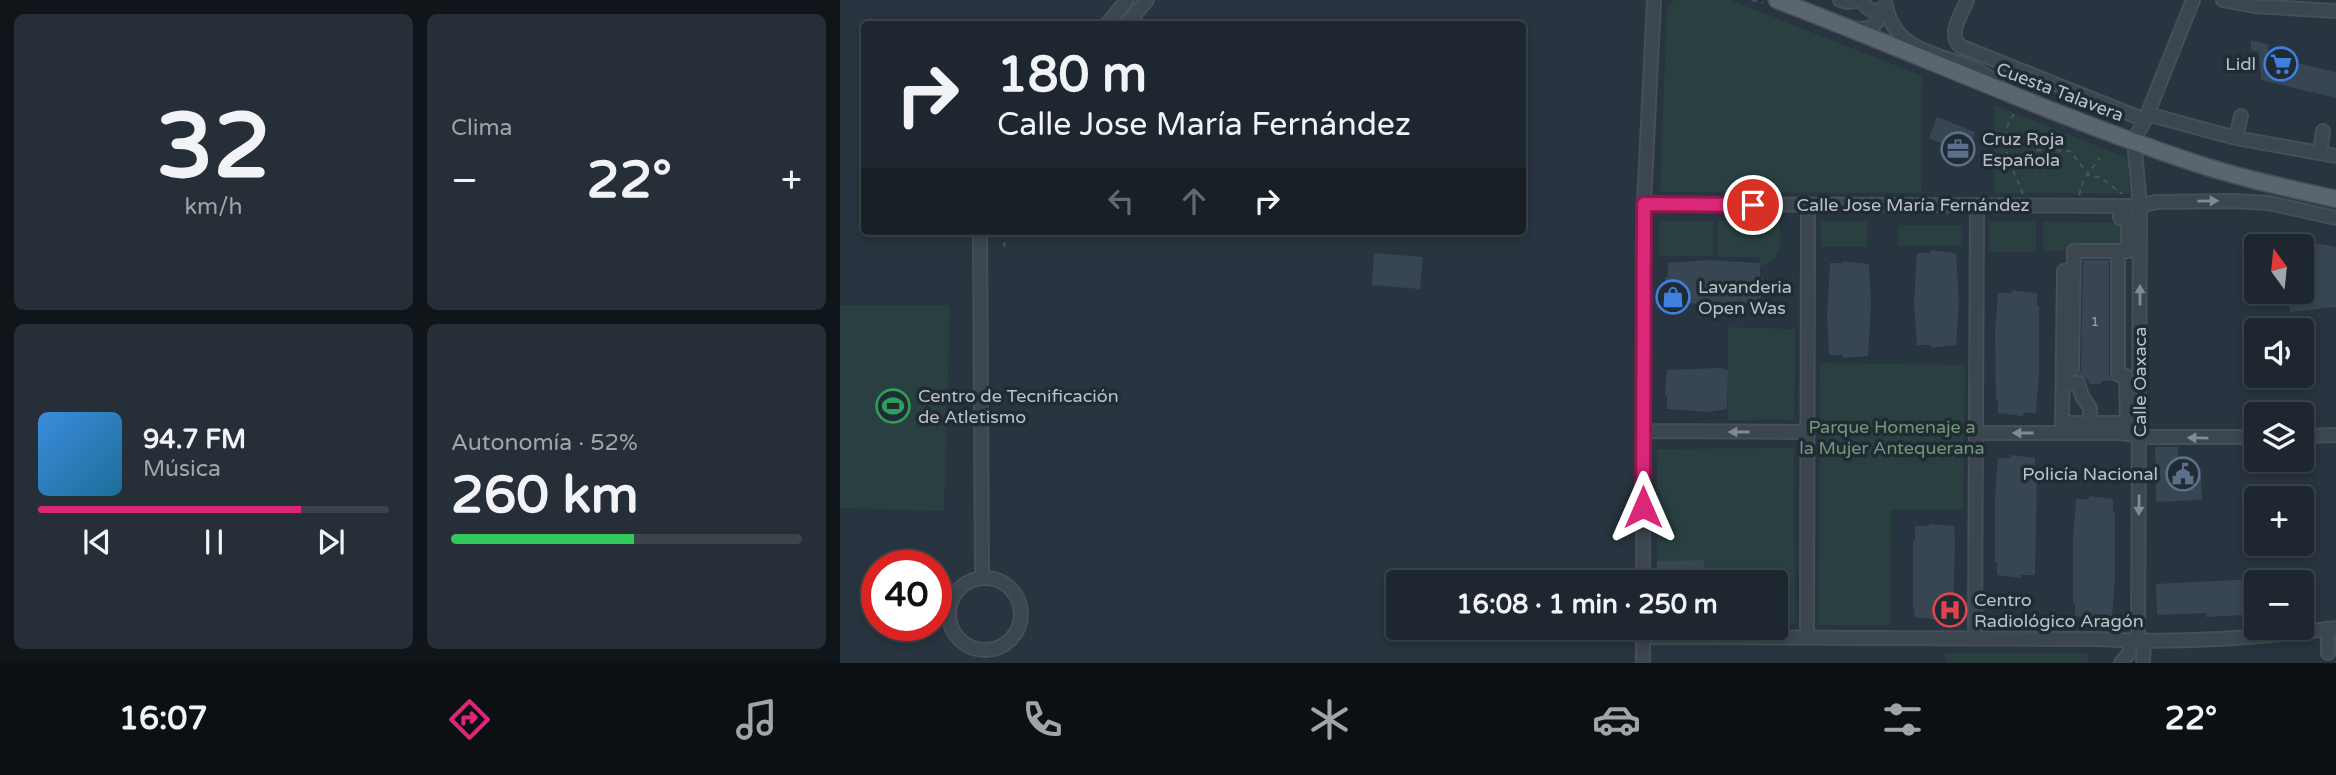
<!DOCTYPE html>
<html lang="es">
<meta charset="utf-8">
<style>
body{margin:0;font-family:"Varela Round",sans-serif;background:#262f37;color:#f1f3f6;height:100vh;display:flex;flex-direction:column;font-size:26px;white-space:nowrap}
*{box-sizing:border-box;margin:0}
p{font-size:23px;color:#a1a5aa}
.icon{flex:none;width:38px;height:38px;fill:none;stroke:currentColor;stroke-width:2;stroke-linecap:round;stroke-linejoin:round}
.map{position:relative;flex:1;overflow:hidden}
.details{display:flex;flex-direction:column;gap:14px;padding:14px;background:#10151a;width:840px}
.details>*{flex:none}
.hud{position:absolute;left:21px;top:21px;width:665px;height:214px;border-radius:7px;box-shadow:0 4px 10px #0003,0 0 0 2px #3c444b;background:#1e272f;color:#f1f3f6;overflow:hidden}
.needle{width:46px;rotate:345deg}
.fabs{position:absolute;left:1404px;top:234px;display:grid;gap:14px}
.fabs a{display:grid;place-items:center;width:70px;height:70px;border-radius:7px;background:#1e272f;box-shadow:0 4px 10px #0003,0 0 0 2px #3c444b;font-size:35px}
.speed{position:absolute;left:21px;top:550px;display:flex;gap:14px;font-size:35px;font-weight:700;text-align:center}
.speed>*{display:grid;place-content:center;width:91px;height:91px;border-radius:50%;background:#1e272f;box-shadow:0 4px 10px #0003,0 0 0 2px #3c444b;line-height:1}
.speed .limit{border:10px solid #d22;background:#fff;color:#111}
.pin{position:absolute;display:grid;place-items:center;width:60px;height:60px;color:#fff;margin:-30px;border:4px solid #fff;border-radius:50%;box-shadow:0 2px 7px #0007}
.me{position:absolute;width:77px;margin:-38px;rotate:0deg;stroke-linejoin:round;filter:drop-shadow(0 0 5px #0008)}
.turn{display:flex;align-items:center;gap:24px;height:147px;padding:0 21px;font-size:32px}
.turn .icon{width:91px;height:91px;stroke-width:2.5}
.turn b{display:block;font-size:49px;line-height:60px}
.lanes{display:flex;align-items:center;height:66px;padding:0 21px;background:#0003;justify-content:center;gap:35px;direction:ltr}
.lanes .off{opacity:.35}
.big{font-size:52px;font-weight:700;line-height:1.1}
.details .widget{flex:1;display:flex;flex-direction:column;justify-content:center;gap:10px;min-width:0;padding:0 24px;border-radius:10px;background:#262f37}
.details .dial{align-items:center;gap:0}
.dial b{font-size:91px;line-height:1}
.song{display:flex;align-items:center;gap:21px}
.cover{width:84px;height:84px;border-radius:10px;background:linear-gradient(135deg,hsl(210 70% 55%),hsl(200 70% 35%))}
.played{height:7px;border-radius:4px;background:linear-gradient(90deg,#db2777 75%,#3c444b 75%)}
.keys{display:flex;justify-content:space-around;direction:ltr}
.heat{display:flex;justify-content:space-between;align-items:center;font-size:38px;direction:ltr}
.charge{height:10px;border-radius:5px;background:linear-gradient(90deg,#34c759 52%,#3c444b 0)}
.details .tiles{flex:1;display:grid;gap:14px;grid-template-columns:repeat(2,1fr)}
.trip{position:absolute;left:546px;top:570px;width:402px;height:70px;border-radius:7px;background:#1e272f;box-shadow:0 4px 10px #0003,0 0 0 2px #3c444b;font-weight:700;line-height:70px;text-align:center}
.tab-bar{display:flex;height:112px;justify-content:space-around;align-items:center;background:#0c1013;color:#a1a5aa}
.tab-bar .icon{width:49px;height:49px}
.tab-bar .selected{color:#db2777}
.tab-bar b{font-size:32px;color:#f1f3f6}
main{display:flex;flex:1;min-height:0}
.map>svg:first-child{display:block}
.green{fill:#2a4040}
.building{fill:#384653}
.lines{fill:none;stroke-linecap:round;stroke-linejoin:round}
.minor-casing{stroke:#464f58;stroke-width:16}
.major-casing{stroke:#464f58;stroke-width:19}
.path{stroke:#445858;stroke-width:2;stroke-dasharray:5 5;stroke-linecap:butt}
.minor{stroke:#3c464f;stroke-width:12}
.major{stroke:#5b656f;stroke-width:16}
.oneway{fill:#818a93}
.route-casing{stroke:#8e194d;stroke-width:18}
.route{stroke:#db2777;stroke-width:12}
.labels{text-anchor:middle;stroke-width:7;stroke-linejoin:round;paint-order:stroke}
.number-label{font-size:14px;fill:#98a1ab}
.poi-label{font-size:18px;fill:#b9c1ca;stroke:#212b34;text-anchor:start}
.street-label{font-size:18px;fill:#b9c1ca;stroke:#212b34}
.park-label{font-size:18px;fill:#729878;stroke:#212b34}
</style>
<main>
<section class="details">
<div class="tiles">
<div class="widget dial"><b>32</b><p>km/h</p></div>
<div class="widget"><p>Clima</p>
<div class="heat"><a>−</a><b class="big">22°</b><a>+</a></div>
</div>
<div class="widget">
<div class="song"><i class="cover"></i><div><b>94.7 FM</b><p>Música</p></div></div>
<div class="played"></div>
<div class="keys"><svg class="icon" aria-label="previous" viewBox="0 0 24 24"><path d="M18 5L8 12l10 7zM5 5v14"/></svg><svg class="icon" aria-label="pause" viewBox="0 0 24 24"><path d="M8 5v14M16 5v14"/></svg><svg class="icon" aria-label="next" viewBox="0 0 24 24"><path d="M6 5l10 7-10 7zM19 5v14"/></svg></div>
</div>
<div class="widget"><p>Autonomía · 52%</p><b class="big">260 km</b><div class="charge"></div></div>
</div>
</section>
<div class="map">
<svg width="1496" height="663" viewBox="0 0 1496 663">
<rect width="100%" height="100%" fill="#28343f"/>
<path class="green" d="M835,0H890L1082,76L1081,193L820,192L827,6Z
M1154,105L1288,158L1289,194L1154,193Z
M819,221H873V256H819Z
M878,221H940C940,242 944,260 920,266L919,257H878Z
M981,222H1027V247H981Z
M1149,222H1196V252H1149Z
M1203,222L1284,223V251H1203Z
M1058,225H1122V246H1058Z
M0,305H110L104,511L0,508Z
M888,327L955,329L954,420H888Z
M980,363L1125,365L1123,510H1051L1050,625H978Z
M954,448L955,624H936V583H864V560L817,561V449Z
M1105,653H1247L1248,663H1106Z"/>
<path class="building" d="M1411,40L1429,45L1427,56L1496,72V98L1421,80L1419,52L1411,50Z
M1097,117L1135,132L1126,154L1089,138Z
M1444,237L1496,247V307L1450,312L1448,292H1461V247H1444Z
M1091,250L1116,253L1119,304L1116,345L1091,348V345H1077L1074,304L1077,253H1091Z
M534,253L583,257L580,289L532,285Z
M869,260L920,263V277H923L920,302L879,305L828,302L825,277H828V263Z
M1243,260H1269V375L1272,381H1261V384H1249V381L1239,374L1241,369Z
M1003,261L1029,264L1031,304L1028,356L1003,358V355H989L987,315L990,263H1003Z
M1172,290L1197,293V306H1199V373L1196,413H1183V416L1158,413V400H1156L1155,333L1158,293H1172Z
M879,368L888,370L887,409L868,412L827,409V396H825L827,370Z
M1315,447H1338L1339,476H1361L1362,500L1316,502Z
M1171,455L1195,458V471L1197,472L1195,575H1181V578L1157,575V562H1155V497L1158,458H1171Z
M1249,496L1273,499V513L1275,512V577L1272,616H1259V619L1235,616V603H1233V538L1236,499H1249Z
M1089,524L1114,526L1115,540L1113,617H1100V620L1075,617L1073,604V540H1075V526H1089Z
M864,560V583H817V561Z
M1416,579V611H1404V615L1366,617V613L1317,615L1316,584Z"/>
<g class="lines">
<defs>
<path id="minor" d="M1000,0L1008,2L1020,0
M1023,0C1026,10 1036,15 1044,7
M1127,0C1122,14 1107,34 1120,46L1305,120
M1383,0L1414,6L1496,11
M1046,5C1057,67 1129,49 1160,88
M267,24L287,0
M287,24L307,0
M1013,28C1026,30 1040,28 1038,11
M1307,114L1396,138L1496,156
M1396,138L1401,116
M1480,153L1483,131
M804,204L1300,206L1316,202L1394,201L1429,203L1496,218
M140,231L142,578
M1222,423H1287L1286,376L1278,375V251
M1222,427L1224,271H1233
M1251,427L1250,408L1242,396L1238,383L1223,384L1224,369H1232L1234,251H1288V218H1280V206
M803,431L967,432
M1136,433H1281L1307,437H1416
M1461,436L1496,435
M109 614a36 36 0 1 1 72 0a36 36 0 1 1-72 0Z
M803,583L804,204L814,0
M803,628V663
M1488,629V653
M803,637L1258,639C1337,644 1417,638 1496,628
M967,637L968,205
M1135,638L1137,206
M1298,642L1300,206L1294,140L1305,120L1353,0
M1303,660L1304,642
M1281,663L1289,653L1290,641"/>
<path id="major" d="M937,0C1076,53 1211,115 1352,162C1399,178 1448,188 1496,199"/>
</defs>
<use href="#minor" class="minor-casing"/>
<use href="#major" class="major-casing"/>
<path class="path" d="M912,0L923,3
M1174,114C1153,143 1174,166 1183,195
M1168,160L1197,150L1230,151L1249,175L1261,178L1282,194
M1239,195L1244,179L1260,158
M164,247L166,231
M979,426L1124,427"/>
<use href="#minor" class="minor"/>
<use href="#major" class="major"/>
</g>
<defs><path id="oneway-solid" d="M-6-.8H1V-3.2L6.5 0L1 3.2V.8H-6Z" transform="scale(1.75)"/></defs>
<g class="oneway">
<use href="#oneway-solid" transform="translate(1368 201) rotate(-1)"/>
<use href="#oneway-solid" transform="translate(1300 295) rotate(-90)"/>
<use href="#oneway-solid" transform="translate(899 432) rotate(-180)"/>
<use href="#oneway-solid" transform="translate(1183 433) rotate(180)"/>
<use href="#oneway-solid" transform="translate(1358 438) rotate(-179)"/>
<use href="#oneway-solid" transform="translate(1299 505) rotate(91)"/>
</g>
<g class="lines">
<defs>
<path id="route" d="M803,507L804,204L913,205"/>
</defs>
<use href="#route" class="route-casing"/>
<use href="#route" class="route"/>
</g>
<defs>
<symbol id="supermarket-ring" viewBox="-11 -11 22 22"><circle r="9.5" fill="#212b34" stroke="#3f7fe0" stroke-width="1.5"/><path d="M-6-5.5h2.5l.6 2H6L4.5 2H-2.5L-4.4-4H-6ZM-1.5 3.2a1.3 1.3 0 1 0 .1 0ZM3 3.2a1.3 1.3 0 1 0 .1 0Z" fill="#3f7fe0"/></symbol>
<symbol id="office-ring" viewBox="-11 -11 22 22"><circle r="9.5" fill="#212b34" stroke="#5c6f8a" stroke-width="1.5"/><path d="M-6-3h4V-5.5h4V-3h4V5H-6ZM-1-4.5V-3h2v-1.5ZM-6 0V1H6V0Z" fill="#5c6f8a"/></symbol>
<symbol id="shop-ring" viewBox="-11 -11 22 22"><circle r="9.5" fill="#212b34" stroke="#3f7fe0" stroke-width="1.5"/><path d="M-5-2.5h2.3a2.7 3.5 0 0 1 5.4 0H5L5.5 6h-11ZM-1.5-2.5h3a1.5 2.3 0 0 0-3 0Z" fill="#3f7fe0"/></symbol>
<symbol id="stadium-ring" viewBox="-11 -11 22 22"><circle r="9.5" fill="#212b34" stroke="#2e9e5b" stroke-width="1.5"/><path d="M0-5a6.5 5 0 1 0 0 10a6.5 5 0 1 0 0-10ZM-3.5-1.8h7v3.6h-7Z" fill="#2e9e5b"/></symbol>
<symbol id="civic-ring" viewBox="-11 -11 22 22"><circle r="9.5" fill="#212b34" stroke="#5c6f8a" stroke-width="1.5"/><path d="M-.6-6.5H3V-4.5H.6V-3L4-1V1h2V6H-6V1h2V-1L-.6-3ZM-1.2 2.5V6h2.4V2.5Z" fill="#5c6f8a"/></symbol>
<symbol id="hospital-ring" viewBox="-11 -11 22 22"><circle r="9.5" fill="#212b34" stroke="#e0444e" stroke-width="1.5"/><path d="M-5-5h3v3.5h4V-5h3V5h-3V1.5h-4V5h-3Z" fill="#e0444e"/></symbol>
</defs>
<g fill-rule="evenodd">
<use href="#supermarket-ring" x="1422" y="45" width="38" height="38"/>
<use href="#office-ring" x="1099" y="130" width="38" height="38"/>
<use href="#shop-ring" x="814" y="278" width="38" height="38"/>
<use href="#stadium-ring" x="34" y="387" width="38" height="38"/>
<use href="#civic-ring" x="1324" y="455" width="38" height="38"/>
<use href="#hospital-ring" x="1091" y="591" width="38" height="38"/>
</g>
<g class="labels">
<g class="number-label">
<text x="1255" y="326">1</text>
</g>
<g class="poi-label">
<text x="1416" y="70" text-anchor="end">Lidl</text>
<text x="1142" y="145">Cruz Roja<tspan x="1142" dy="21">Española</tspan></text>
<text x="858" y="293">Lavanderia<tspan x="858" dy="21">Open Was</tspan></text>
<text x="78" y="402">Centro de Tecnificación<tspan x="78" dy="21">de Atletismo</tspan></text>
<text x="1318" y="480" text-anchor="end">Policía Nacional</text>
<text x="1134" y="606">Centro<tspan x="1134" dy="21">Radiológico Aragón</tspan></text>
</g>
<g class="street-label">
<text transform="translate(1220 92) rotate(21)" y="6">Cuesta Talavera</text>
<text x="1073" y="211">Calle Jose María Fernández</text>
<text transform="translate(1300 382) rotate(-90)" y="6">Calle Oaxaca</text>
</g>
<g class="park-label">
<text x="1052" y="433">Parque Homenaje a<tspan x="1052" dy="21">la Mujer Antequerana</tspan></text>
</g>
</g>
</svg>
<div class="fabs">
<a><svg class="needle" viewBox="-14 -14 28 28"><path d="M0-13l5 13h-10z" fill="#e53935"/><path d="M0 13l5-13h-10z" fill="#a1a5aa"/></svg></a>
<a><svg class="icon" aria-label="sound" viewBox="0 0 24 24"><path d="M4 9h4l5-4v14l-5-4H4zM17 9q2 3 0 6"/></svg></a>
<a><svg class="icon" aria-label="layers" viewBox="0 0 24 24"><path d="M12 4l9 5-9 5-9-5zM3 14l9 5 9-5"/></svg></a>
<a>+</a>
<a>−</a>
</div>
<div class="speed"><div class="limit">40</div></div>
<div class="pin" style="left:913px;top:205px;background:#d93025"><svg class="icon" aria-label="arrive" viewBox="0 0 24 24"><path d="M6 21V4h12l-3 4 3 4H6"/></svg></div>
<svg class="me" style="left:803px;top:507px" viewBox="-20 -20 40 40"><path d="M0-17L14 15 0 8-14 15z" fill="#db2777" stroke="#fff" stroke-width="4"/></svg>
<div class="trip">16:08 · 1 min · 250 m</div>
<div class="hud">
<div class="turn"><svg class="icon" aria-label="right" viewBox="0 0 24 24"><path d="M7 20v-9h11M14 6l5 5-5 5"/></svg><div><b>180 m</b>Calle Jose María Fernández</div></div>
<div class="lanes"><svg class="icon off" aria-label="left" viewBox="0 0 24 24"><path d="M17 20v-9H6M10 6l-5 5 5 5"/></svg><svg class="icon off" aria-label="ahead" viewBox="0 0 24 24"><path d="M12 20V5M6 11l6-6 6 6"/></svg><svg class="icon" aria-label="right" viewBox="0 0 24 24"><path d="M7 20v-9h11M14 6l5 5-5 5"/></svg></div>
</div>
</div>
</main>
<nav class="tab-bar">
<b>16:07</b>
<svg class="icon selected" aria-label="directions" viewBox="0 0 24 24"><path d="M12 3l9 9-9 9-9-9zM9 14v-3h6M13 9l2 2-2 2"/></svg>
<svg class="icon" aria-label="music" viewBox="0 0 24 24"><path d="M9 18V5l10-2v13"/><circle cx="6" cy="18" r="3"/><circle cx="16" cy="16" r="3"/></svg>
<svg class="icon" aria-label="phone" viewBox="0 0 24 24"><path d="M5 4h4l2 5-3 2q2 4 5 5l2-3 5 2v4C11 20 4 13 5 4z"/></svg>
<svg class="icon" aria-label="climate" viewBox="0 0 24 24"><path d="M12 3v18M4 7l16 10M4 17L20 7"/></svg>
<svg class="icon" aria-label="car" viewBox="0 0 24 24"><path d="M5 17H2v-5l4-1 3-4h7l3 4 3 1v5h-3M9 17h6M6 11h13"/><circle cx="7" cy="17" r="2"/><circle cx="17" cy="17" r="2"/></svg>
<svg class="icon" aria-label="filters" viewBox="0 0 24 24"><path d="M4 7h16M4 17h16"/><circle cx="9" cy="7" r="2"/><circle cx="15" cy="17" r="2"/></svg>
<b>22°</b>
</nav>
